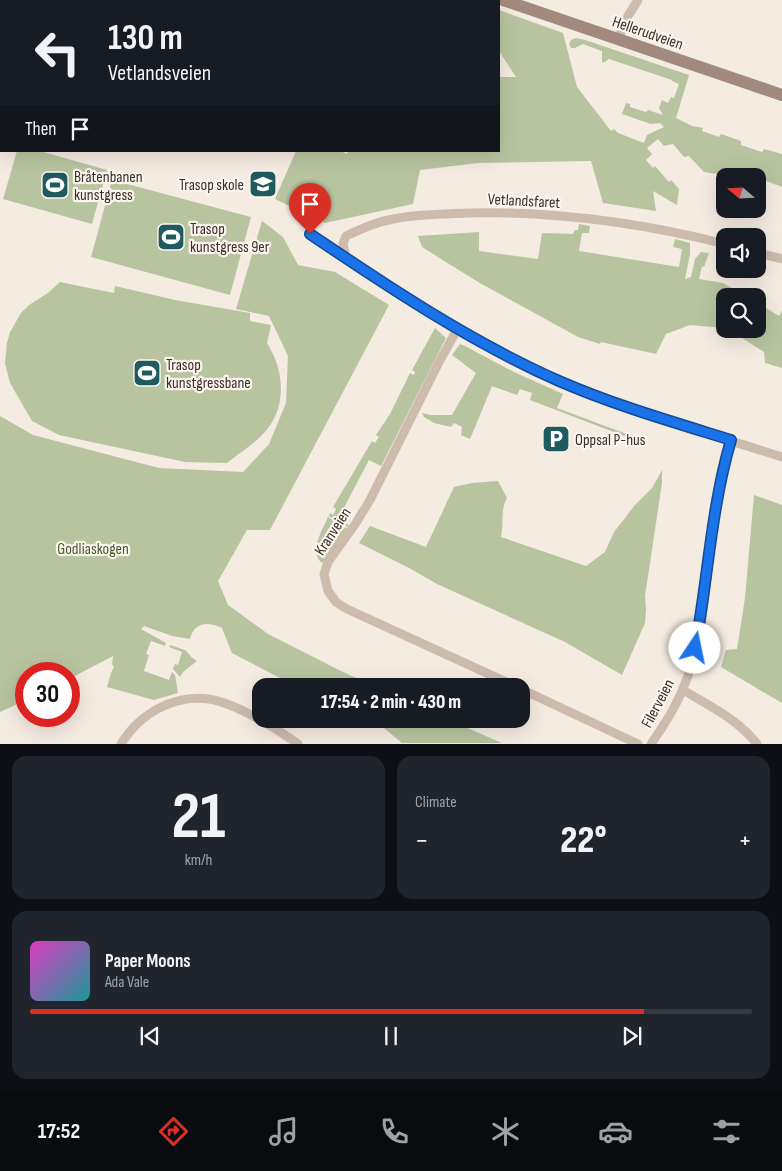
<!DOCTYPE html>
<meta charset="utf-8">
<style>
body{margin:0;font-family:"Sofia Sans Condensed",sans-serif;background:#20242c;color:#f1f3f6;height:100vh;display:flex;flex-direction:column;font-size:19px;white-space:nowrap}
*{box-sizing:border-box;margin:0}
p{font-size:16px;color:#9ea1a6}
.icon{flex:none;width:28px;height:28px;fill:none;stroke:currentColor;stroke-width:2;stroke-linecap:round;stroke-linejoin:round}
.map{position:relative;height:744px;overflow:hidden}
.details{display:flex;flex-direction:column;gap:12px;padding:12px;background:#0d0f14;flex:1}
.details>*{flex:none}
.top-card{position:absolute;left:0px;top:0px;width:500px;height:152px;box-shadow:0 5px 20px #0002;background:#171b24;color:#f1f3f6;overflow:hidden}
.needle{width:32px;rotate:289deg}
.controls{position:absolute;left:716px;top:168px;display:grid;gap:10px}
.controls a{display:grid;place-items:center;width:50px;height:50px;border-radius:10px;background:#171b24;box-shadow:0 5px 20px #0002;font-size:25px}
.speed{position:absolute;left:15px;top:662px;display:flex;gap:10px;font-size:25px;font-weight:700;text-align:center}
.speed>*{display:grid;place-content:center;width:65px;height:65px;border-radius:50%;background:#171b24;box-shadow:0 5px 20px #0002;line-height:1}
.speed .limit{border:8px solid #d22;background:#fff;color:#111}
.pin{position:absolute;display:grid;place-items:center;width:42px;height:42px;color:#fff;margin:-51px -21px;border-radius:50% 50% 50% 0;rotate:-45deg;box-shadow:0 0 5px #0007}
.pin .icon{rotate:45deg}
.me{position:absolute;width:55px;margin:-28px;rotate:11deg;stroke-linejoin:round;filter:drop-shadow(0 0 4px #0008)}
.turn{display:flex;align-items:center;gap:18px;height:105px;padding:0 25px;font-size:22px}
.turn .icon{width:65px;height:65px;stroke-width:2.5}
.turn b{display:block;font-size:35px;line-height:42px}
.then{display:flex;align-items:center;height:48px;padding:0 25px;background:#0003;gap:10px;font-size:19px}
.big{font-size:38px;font-weight:800;line-height:1.1}
.details .tile{flex:1;display:flex;flex-direction:column;justify-content:center;gap:8px;min-width:0;padding:0 18px;border-radius:15px;background:#20242c}
.details .dial{align-items:center;gap:0}
.dial b{font-size:65px;line-height:1}
.song{display:flex;align-items:center;gap:15px}
.cover{width:60px;height:60px;border-radius:8px;background:linear-gradient(135deg,hsl(310 70% 55%),hsl(180 70% 35%))}
.played{height:5px;border-radius:2px;background:linear-gradient(90deg,#d93025 85%,#363941 85%)}
.keys{display:flex;justify-content:space-around;direction:ltr}
.heat{display:flex;justify-content:space-between;align-items:center;font-size:28px;direction:ltr}
.details .tiles{flex:1;display:grid;gap:12px;grid-template-columns:1fr 1fr}
.tile:last-child{grid-column:span 2}
.trip{position:absolute;left:252px;top:678px;width:278px;height:50px;border-radius:15px;background:#171b24;box-shadow:0 5px 20px #0002;font-weight:800;line-height:50px;text-align:center}
.tabs{display:flex;height:80px;justify-content:space-around;align-items:center;background:#090b0e;color:#9ea1a6}
.tabs .icon{width:35px;height:35px}
.tabs .active{color:#d93025}
.tabs b{font-size:22px;color:#f1f3f6}
.map>svg:first-child{display:block}
.green{fill:#b8c4a0}
.lines{fill:none;stroke-linecap:round;stroke-linejoin:round}
.street{stroke:#cdbbac;stroke-width:9}
.secondary{stroke:#a18a7d;stroke-width:12}
.route-casing{stroke:#114b97;stroke-width:12}
.route{stroke:#1a73e8;stroke-width:9}
.labels{text-anchor:middle;stroke-width:4.5;stroke-linejoin:round;paint-order:stroke}
.street-label{font-size:16px;fill:#3b302b;stroke:#fbf5ee}
.poi-label{font-size:16px;fill:#3b302b;stroke:#fbf5ee;text-anchor:start}
.park-label{font-size:16px;fill:#4a5a2e;stroke:#fbf5ee}
</style>
<div class="map">
<svg width="782" height="744" viewBox="0 0 782 744">
<rect width="100%" height="100%" fill="#f4ebe1"/>
<path class="green" d="M499,10L563,33L577,87L611,131L614,129L618,133L644,143L647,135L664,127L660,123L651,124L622,114L626,103L630,104V107L646,112L648,110L663,115L659,108L662,100L668,103L671,97L674,98L679,84L672,81V80L609,59L603,63L602,61V51L583,44L575,48H571L569,44L571,40L576,38L585,40L689,75L676,118L692,126L703,128L702,131L719,137L721,134L741,141V145L762,152L764,149L782,154V187L758,178V176L724,175L704,172L689,156L684,157L673,144L664,146L658,139L647,148L652,154L646,160L653,168L655,166L669,182L671,180L679,189L677,205L653,191L656,211L603,203L591,161L478,163L420,170L413,204L325,223L275,199L296,151H340L347,154L348,151H499V77H516L499,51Z
M17,151H40L107,170L92,224L3,199Z
M112,180L251,217L230,295L91,257Z
M262,221L283,237L298,265L335,272L389,305L270,530H247L218,581L228,605L268,634L343,672L374,686H295L232,653L222,628C208,621 194,622 190,639L172,636L144,626L141,629L166,643L165,646L151,641L146,654L149,655L144,671L169,680L172,672L175,675L178,693L154,700L107,687L111,673L114,667L112,664L113,656L69,679V674H26V700L0,712V416L33,435L159,468L243,472L269,444L286,403L288,356L269,316L236,309Z
M579,224L590,226L589,233H582L579,251L679,267L682,249L673,247L675,239L690,243V254L685,279L691,277L695,259L701,252L709,253L704,267L702,266L699,279L723,283L746,296H725V328L690,325L666,334L656,354L601,342L600,344L578,337L478,282L422,247L418,236L479,232V251L538,259L542,233L573,234L575,230H578Z
M60,282L114,293L115,286L175,300L250,313V321L271,325L267,343C286,373 287,411 261,436C251,446 238,454 227,463L185,462L59,435L32,421L10,383L5,363L7,343L10,332L21,313L29,305L48,293Z
M758,303L779,316L782,311V368L765,363L764,352L728,329H758Z
M435,328L446,338L381,466L369,460L338,519L349,525L347,527L329,516L330,513L333,515L336,509L333,507L372,441L375,443L379,437L376,435L390,414L410,373L414,375L415,372L412,370Z
M460,344L465,346L514,372L563,394L557,408L640,439V442L530,400L532,393L520,389L517,395L492,386L470,439L461,435L462,427L454,423L451,427L434,423L424,417L422,413L431,415H452L476,373L452,355Z
M662,470V483L645,596L646,609L645,623L622,675L565,642L437,584L411,569L359,543L370,526L426,547L454,487L472,483L498,481L507,498C500,511 504,523 501,537L586,566L605,552L614,532L635,505L652,488Z
M754,495L782,505V703L721,667L726,650L737,649L745,598Z
M328,517L347,529L322,563C308,552 323,529 328,517Z
M170,645L185,650L191,656V657L197,661L183,672L180,677L173,669L175,664L178,665L182,652L169,647Z
M373,719H447L502,743H402Z"/>
<g class="lines">
<path class="street" d="M618,39L628,16L638,0
M0,107H1
M310,234C390,287 471,342 559,381C631,412 708,433 782,457
M758,253L782,259
M346,258L343,244L346,236C361,229 376,222 393,219C417,214 443,214 468,213C555,211 642,223 725,244
M458,328L439,362L370,500L356,523L328,562L324,574L328,591L336,602L347,609L515,686
M521,689L638,744
M683,690C708,705 739,720 757,744
M121,744C139,714 174,694 209,699C235,703 276,728 298,744
M651,744C663,727 674,710 682,691C708,631 706,563 716,500C720,480 725,460 731,440"/>
<path class="secondary" d="M503,0L782,95"/>
</g>
<g class="lines">
<defs>
<path id="route" d="M310,234C390,288 471,342 559,381C614,405 673,422 731,440C711,508 708,579 695,648"/>
</defs>
<use href="#route" class="route-casing"/>
<use href="#route" class="route"/>
</g>
<defs>
<symbol id="school-square" viewBox="-11 -11 22 22"><rect x="-9" y="-9" width="18" height="18" rx="4" fill="#1f5a5e" stroke="#fbf5ee"/><path d="M0-5L7-2L0 1L-7-2ZM-4 1L0 2.5L4 1V4Q0 6-4 4Z" fill="#fff"/></symbol>
<symbol id="stadium-square" viewBox="-11 -11 22 22"><rect x="-9" y="-9" width="18" height="18" rx="4" fill="#1f5a5e" stroke="#fbf5ee"/><path d="M0-5a6.5 5 0 1 0 0 10a6.5 5 0 1 0 0-10ZM-3.5-1.8h7v3.6h-7Z" fill="#fff"/></symbol>
<symbol id="parking-square" viewBox="-11 -11 22 22"><rect x="-9" y="-9" width="18" height="18" rx="4" fill="#1f5a5e" stroke="#fbf5ee"/><path d="M-3.5-5.5H1a3.5 3.5 0 0 1 0 7H-1V5.5H-3.5ZM-1-3.4V-.6H.8a1.4 1.4 0 0 0 0-2.8Z" fill="#fff"/></symbol>
</defs>
<g fill-rule="evenodd">
<use href="#school-square" x="247" y="168" width="32" height="32"/>
<use href="#stadium-square" x="39" y="169" width="32" height="32"/>
<use href="#stadium-square" x="155" y="221" width="32" height="32"/>
<use href="#stadium-square" x="131" y="357" width="32" height="32"/>
<use href="#parking-square" x="540" y="423" width="32" height="32"/>
</g>
<g class="labels">
<g class="street-label">
<text transform="translate(648 32) rotate(19)" y="6">Hellerudveien</text>
<text transform="translate(524 200) rotate(3)" y="6">Vetlandsfaret</text>
<text transform="translate(332 531) rotate(-57)" y="6">Kranveien</text>
<text transform="translate(657 703) rotate(-62)" y="6">Filerveien</text>
</g>
<g class="poi-label">
<text x="74" y="182">Bråtenbanen<tspan x="74" dy="18">kunstgress</tspan></text>
<text x="244" y="190" text-anchor="end">Trasop skole</text>
<text x="190" y="234">Trasop<tspan x="190" dy="18">kunstgress 9er</tspan></text>
<text x="166" y="370">Trasop<tspan x="166" dy="18">kunstgressbane</tspan></text>
<text x="575" y="445">Oppsal P-hus</text>
</g>
<g class="park-label">
<text x="93" y="554">Godliaskogen</text>
</g>
</g>
</svg>
<div class="controls">
<a><svg class="needle" viewBox="-14 -14 28 28"><path d="M0-13l5 13h-10z" fill="#e53935"/><path d="M0 13l5-13h-10z" fill="#9ea1a6"/></svg></a>
<a><svg class="icon" aria-label="sound" viewBox="0 0 24 24"><path d="M4 9h4l5-4v14l-5-4H4zM17 9q2 3 0 6"/></svg></a>
<a><svg class="icon" aria-label="search" viewBox="0 0 24 24"><circle cx="10" cy="10" r="6"/><path d="M15 15l6 6"/></svg></a>
</div>
<div class="speed"><div class="limit">30</div></div>
<div class="pin" style="left:310px;top:234px;background:#d93025"><svg class="icon" aria-label="arrive" viewBox="0 0 24 24"><path d="M6 21V4h12l-3 4 3 4H6"/></svg></div>
<svg class="me" style="left:695px;top:648px" viewBox="-20 -20 40 40"><circle r="19" fill="#fff"/><path d="M0-13L10 11 0 6-10 11z" fill="#1a73e8"/></svg>
<div class="trip">17:54 · 2 min · 430 m</div>
<div class="top-card">
<div class="turn"><svg class="icon" aria-label="left" viewBox="0 0 24 24"><path d="M17 20v-9H6M10 6l-5 5 5 5"/></svg><div><b>130 m</b>Vetlandsveien</div></div>
<div class="then">Then<svg class="icon" aria-label="arrive" viewBox="0 0 24 24"><path d="M6 21V4h12l-3 4 3 4H6"/></svg></div>
</div>
</div>
<section class="details">
<div class="tiles">
<div class="tile dial"><b>21</b><p>km/h</p></div>
<div class="tile"><p>Climate</p>
<div class="heat"><a>−</a><b class="big">22°</b><a>+</a></div>
</div>
<div class="tile">
<div class="song"><i class="cover"></i><div><b>Paper Moons</b><p>Ada Vale</p></div></div>
<div class="played"></div>
<div class="keys"><svg class="icon" aria-label="previous" viewBox="0 0 24 24"><path d="M18 5L8 12l10 7zM5 5v14"/></svg><svg class="icon" aria-label="pause" viewBox="0 0 24 24"><path d="M8 5v14M16 5v14"/></svg><svg class="icon" aria-label="next" viewBox="0 0 24 24"><path d="M6 5l10 7-10 7zM19 5v14"/></svg></div>
</div>
</div>
</section>
<nav class="tabs">
<b>17:52</b>
<svg class="icon active" aria-label="directions" viewBox="0 0 24 24"><path d="M12 3l9 9-9 9-9-9zM9 14v-3h6M13 9l2 2-2 2"/></svg>
<svg class="icon" aria-label="music" viewBox="0 0 24 24"><path d="M9 18V5l10-2v13"/><circle cx="6" cy="18" r="3"/><circle cx="16" cy="16" r="3"/></svg>
<svg class="icon" aria-label="phone" viewBox="0 0 24 24"><path d="M5 4h4l2 5-3 2q2 4 5 5l2-3 5 2v4C11 20 4 13 5 4z"/></svg>
<svg class="icon" aria-label="climate" viewBox="0 0 24 24"><path d="M12 3v18M4 7l16 10M4 17L20 7"/></svg>
<svg class="icon" aria-label="car" viewBox="0 0 24 24"><path d="M5 17H2v-5l4-1 3-4h7l3 4 3 1v5h-3M9 17h6M6 11h13"/><circle cx="7" cy="17" r="2"/><circle cx="17" cy="17" r="2"/></svg>
<svg class="icon" aria-label="filters" viewBox="0 0 24 24"><path d="M4 7h16M4 17h16"/><circle cx="9" cy="7" r="2"/><circle cx="15" cy="17" r="2"/></svg>
</nav>
